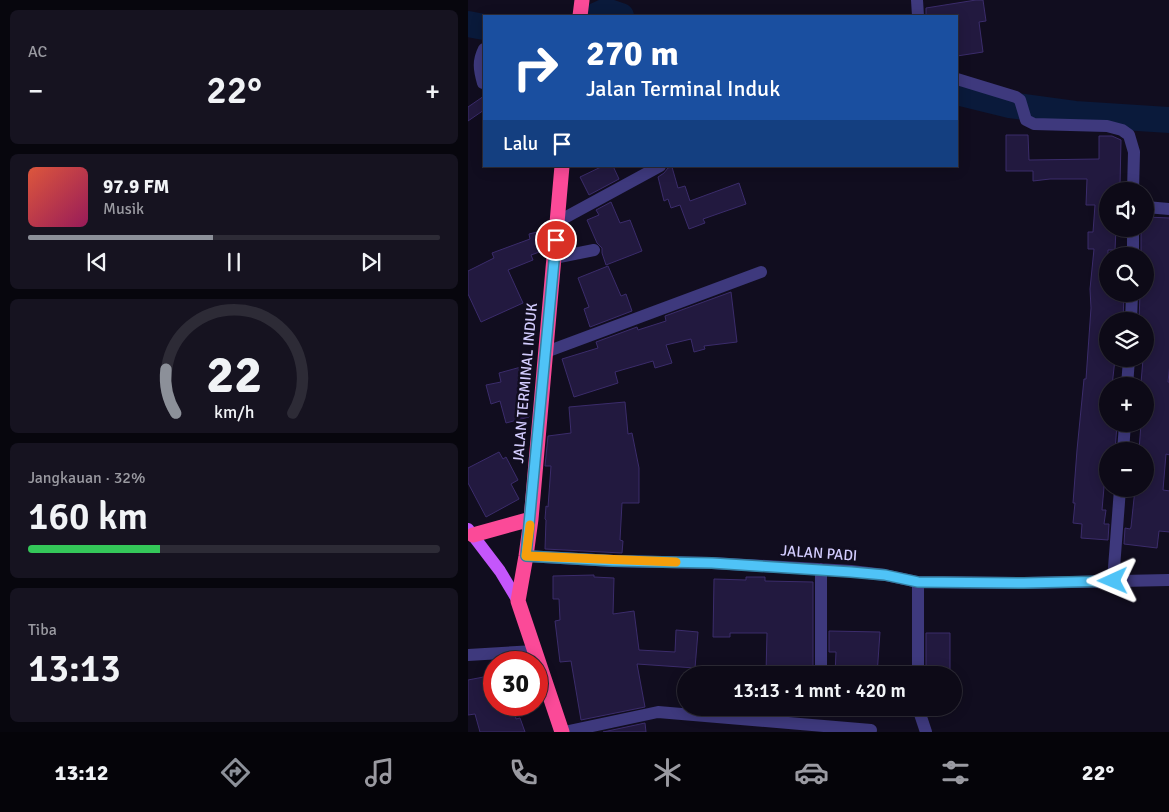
<!DOCTYPE html>
<html lang="id">
<meta charset="utf-8">
<style>
body{margin:0;font-family:Signika,sans-serif;background:#161320;color:#f1f3f6;height:100vh;display:flex;flex-direction:column;font-size:19px;white-space:nowrap}
*{box-sizing:border-box;margin:0}
p{font-size:16px;color:#9a9aa1}
.icon{flex:none;width:28px;height:28px;fill:none;stroke:currentColor;stroke-width:2;stroke-linecap:round;stroke-linejoin:round}
.map{position:relative;flex:1;overflow:hidden}
.sheet{display:flex;flex-direction:column;gap:10px;padding:10px;background:#07060d;width:468px}
.sheet>*{flex:none}
.hud{position:absolute;left:15px;top:15px;width:475px;height:152px;border-radius:0px;box-shadow:0 2px 12px #0003,0 0 0 1px #2d2b36;background:#1a4fa0;color:#fff;overflow:hidden}
.fabs{position:absolute;left:631px;top:182px;display:grid;gap:10px}
.fabs a{display:grid;place-items:center;width:55px;height:55px;border-radius:50%;background:#0d0a17;box-shadow:0 2px 12px #0003,0 0 0 1px #2d2b36;font-size:25px}
.speed{position:absolute;left:15px;top:651px;display:flex;gap:10px;font-size:25px;font-weight:700;text-align:center}
.speed>*{display:grid;place-content:center;width:65px;height:65px;border-radius:50%;background:#0d0a17;box-shadow:0 2px 12px #0003,0 0 0 1px #2d2b36;line-height:1}
.speed .limit{border:8px solid #d22;background:#fff;color:#111}
.pin{position:absolute;display:grid;place-items:center;width:42px;height:42px;color:#fff;margin:-21px;border:2px solid #fff;border-radius:50%;box-shadow:0 1px 5px #0007}
.me{position:absolute;width:55px;margin:-28px;rotate:269deg;stroke-linejoin:round;filter:drop-shadow(0 0 4px #0008)}
.turn{display:flex;align-items:center;gap:18px;height:105px;padding:0 20px;font-size:22px}
.turn .icon{width:65px;height:65px;stroke-width:2.5}
.turn b{display:block;font-size:35px;line-height:42px}
.then{display:flex;align-items:center;height:48px;padding:0 20px;background:#0003;gap:10px;font-size:19px}
.big{font-size:38px;font-weight:600;line-height:1.1}
.sheet .card{flex:1;display:flex;flex-direction:column;justify-content:center;gap:8px;min-width:0;padding:0 18px;border-radius:8px;background:#161320}
.sheet .dial{align-items:center;gap:0}
.dial svg{height:130px;overflow:visible;fill:none;stroke:#2d2b36;stroke-width:7;stroke-linecap:round;text-anchor:middle}
.dial text{fill:#f1f3f6;stroke:none}
.song{display:flex;align-items:center;gap:15px}
.cover{width:60px;height:60px;border-radius:8px;background:linear-gradient(135deg,hsl(10 70% 55%),hsl(330 70% 35%))}
.played{height:5px;border-radius:2px;background:linear-gradient(90deg,#8c9099 45%,#2d2b36 45%)}
.keys{display:flex;justify-content:space-around;direction:ltr}
.heat{display:flex;justify-content:space-between;align-items:center;font-size:28px;direction:ltr}
.charge{height:8px;border-radius:4px;background:linear-gradient(90deg,#34c759 32%,#2d2b36 0)}
.trip{position:absolute;left:209px;top:666px;width:285px;height:50px;border-radius:25px;background:#0d0a17;box-shadow:0 2px 12px #0003,0 0 0 1px #2d2b36;font-weight:600;line-height:50px;text-align:center}
.dock{display:flex;height:80px;justify-content:space-around;align-items:center;background:#050409;color:#9a9aa1}
.dock .icon{width:35px;height:35px}
.dock .current{color:#8c9099}
.dock b{font-size:22px;color:#f1f3f6}
main{display:flex;flex:1;min-height:0}
.map>svg:first-child{display:block}
.lines{fill:none;stroke-linecap:round;stroke-linejoin:round}
.river{stroke:#0a1a3b;stroke-width:26}
.building{fill:#22193f;stroke:#3b2c6b}
.minor{stroke:#3e397d;stroke-width:12}
.major{stroke:#c456fb;stroke-width:12}
.highway{stroke:#fb4a98;stroke-width:15}
.route-casing{stroke:#337fa1;stroke-width:12}
.route{stroke:#4fc3f7;stroke-width:9}
.slow{stroke:#f59e0b;stroke-width:9}
.labels{text-anchor:middle;stroke-width:5;stroke-linejoin:round;paint-order:stroke}
.street-label{font-size:15px;fill:#d3ccfe;stroke:#110d1f}
</style>
<main>
<section class="sheet">
<div class="card"><p>AC</p>
<div class="heat"><a>−</a><b class="big">22°</b><a>+</a></div>
</div>
<div class="card">
<div class="song"><i class="cover"></i><div><b>97.9 FM</b><p>Musik</p></div></div>
<div class="played"></div>
<div class="keys"><svg class="icon" aria-label="previous" viewBox="0 0 24 24"><path d="M18 5L8 12l10 7zM5 5v14"/></svg><svg class="icon" aria-label="pause" viewBox="0 0 24 24"><path d="M8 5v14M16 5v14"/></svg><svg class="icon" aria-label="next" viewBox="0 0 24 24"><path d="M6 5l10 7-10 7zM19 5v14"/></svg></div>
</div>
<div class="card dial"><svg viewBox="0 0 100 80">
<path d="M14 69A42 42 0 1 1 86 69"/>
<path d="M14 69A42 42 0 0 1 8 42" stroke="#8c9099"/>
<text x="50" y="56" font-size="32" font-weight="700">22</text>
<text x="50" y="72" font-size="11">km/h</text>
</svg></div>
<div class="card"><p>Jangkauan · 32%</p><b class="big">160 km</b><div class="charge"></div></div>
<div class="card"><p>Tiba</p><b class="big">13:13</b></div>
</section>
<div class="map">
<svg width="702" height="732" viewBox="0 0 702 732">
<rect width="100%" height="100%" fill="#110d1f"/>
<g class="lines">
<path class="river" d="M127,16L138,11L153,16
M0,24L16,27
M489,92L542,105L607,114L702,120"/>
</g>
<path class="building" d="M508,0H515L518,21L511,22L515,52L489,56V16H458V8Z
M16,96V110L0,121V107Z
M538,135H560L561,160L631,159V136H644L653,140L652,186L650,191H640V229H648L647,250H640V294H656L655,321H640V359H647L644,386H640V424H649L647,451H640L639,453L634,510H638L636,524H641L640,540L613,538L614,524L605,523L607,503H605L609,450L616,379H618L623,308L622,289L626,249H620V232H625L627,205H618L619,179H582L565,181V171H538Z
M135,166H145L151,179L121,195L112,177Z
M204,167L210,188L217,186L222,201L271,183L278,204L235,219L237,223L221,229L212,205L203,208L200,199L196,201L190,177L196,173L200,168Z
M143,202L152,223L162,220L174,251L138,265L134,253V248L129,243L119,220L131,215L128,210Z
M678,217L702,218V363L700,382H702V455L698,454L695,490L702,491V532L691,531L689,548L656,544L657,528L662,529L663,527L667,489H678V450H671L673,424H678V386H673V383L675,359H678V321H671L672,294H678V256H673V235L674,229H678Z
M73,231L78,246L77,250L63,255L65,260L40,270L55,303L13,322L0,294V271L26,258L24,253L62,239L61,234Z
M140,266L153,296L158,294L164,311L122,327L116,309L121,307L110,278Z
M263,292L269,342L236,346L237,349L226,352L223,339L198,345L204,363L187,368L185,361L147,372L150,383L106,397L94,359L130,348L128,342L169,327L170,330L198,321L197,316Z
M53,367L60,391L55,393L61,417L38,423L32,401L23,404L18,385L33,382L31,373Z
M157,402L160,434L164,433L171,468V503H154L152,540L155,541L154,553L77,549L78,520L77,519L78,506L80,507L83,466H77L80,436L103,433L101,407Z
M31,452L35,459L38,457L50,480L43,484L51,499L18,517L0,483V468Z
M126,575V577L146,578L145,614L166,611L171,650L207,652L208,630L230,632L227,668L169,664L177,707L113,720L103,661L92,662L87,621L92,620L91,599H85V576Z
M278,577H297V581L345,582V674L298,673L299,633H262V637H245L246,579L278,580Z
M361,631L412,632L409,675H367L368,652H361Z
M458,633H482V675H458Z
M26,675V705H45L48,719L52,718L57,732H12L7,714L0,715V680Z
M177,723L178,732H135Z"/>
<g class="lines">
<path class="minor" d="M449,0L450,16
M489,79L548,97L552,100L558,120L566,124L639,126L654,130L661,135L666,152L665,191
M15,83C11,69 10,61 16,49
M678,207L702,209
M89,222L192,166
M665,256V229
M86,258L126,250
M663,321L664,294
M78,352L293,272
M659,386L661,359
M655,451L657,424
M58,556L145,561L244,563L383,571L417,575L450,582L556,583L702,580
M353,569V669
M645,581L652,489
M450,582V675
M0,655L67,651
M450,708L458,732
M96,732L190,712L403,730"/>
<path class="major" d="M0,529L32,571L50,601"/>
<path class="highway" d="M112,16L114,0
M5,535L63,519
M94,732L50,601L58,556L63,519L94,166"/>
</g>
<g class="lines">
<defs>
<path id="route" d="M88,240L58,556L145,561L244,563L383,572L417,575L450,582L556,583L645,581"/>
</defs>
<use href="#route" class="route-casing"/>
<use href="#route" class="route"/>
<path class="slow" d="M62,525L58,556L208,562"/>
</g>
<g class="labels">
<g class="street-label">
<text transform="translate(57 383) rotate(-85)" y="5">JALAN TERMINAL INDUK</text>
<text transform="translate(351 553) rotate(4)" y="5">JALAN PADI</text>
</g>
</g>
</svg>
<div class="fabs">
<a><svg class="icon" aria-label="sound" viewBox="0 0 24 24"><path d="M4 9h4l5-4v14l-5-4H4zM17 9q2 3 0 6"/></svg></a>
<a><svg class="icon" aria-label="search" viewBox="0 0 24 24"><circle cx="10" cy="10" r="6"/><path d="M15 15l6 6"/></svg></a>
<a><svg class="icon" aria-label="layers" viewBox="0 0 24 24"><path d="M12 4l9 5-9 5-9-5zM3 14l9 5 9-5"/></svg></a>
<a>+</a>
<a>−</a>
</div>
<div class="speed"><div class="limit">30</div></div>
<div class="pin" style="left:88px;top:240px;background:#d93025"><svg class="icon" aria-label="arrive" viewBox="0 0 24 24"><path d="M6 21V4h12l-3 4 3 4H6"/></svg></div>
<svg class="me" style="left:645px;top:581px" viewBox="-20 -20 40 40"><path d="M0-17L14 15 0 8-14 15z" fill="#4fc3f7" stroke="#fff" stroke-width="4"/></svg>
<div class="trip">13:13 · 1 mnt · 420 m</div>
<div class="hud">
<div class="turn"><svg class="icon" aria-label="right" viewBox="0 0 24 24"><path d="M7 20v-9h11M14 6l5 5-5 5"/></svg><div><b>270 m</b>Jalan Terminal Induk</div></div>
<div class="then">Lalu<svg class="icon" aria-label="arrive" viewBox="0 0 24 24"><path d="M6 21V4h12l-3 4 3 4H6"/></svg></div>
</div>
</div>
</main>
<nav class="dock">
<b>13:12</b>
<svg class="icon current" aria-label="directions" viewBox="0 0 24 24"><path d="M12 3l9 9-9 9-9-9zM9 14v-3h6M13 9l2 2-2 2"/></svg>
<svg class="icon" aria-label="music" viewBox="0 0 24 24"><path d="M9 18V5l10-2v13"/><circle cx="6" cy="18" r="3"/><circle cx="16" cy="16" r="3"/></svg>
<svg class="icon" aria-label="phone" viewBox="0 0 24 24"><path d="M5 4h4l2 5-3 2q2 4 5 5l2-3 5 2v4C11 20 4 13 5 4z"/></svg>
<svg class="icon" aria-label="climate" viewBox="0 0 24 24"><path d="M12 3v18M4 7l16 10M4 17L20 7"/></svg>
<svg class="icon" aria-label="car" viewBox="0 0 24 24"><path d="M5 17H2v-5l4-1 3-4h7l3 4 3 1v5h-3M9 17h6M6 11h13"/><circle cx="7" cy="17" r="2"/><circle cx="17" cy="17" r="2"/></svg>
<svg class="icon" aria-label="filters" viewBox="0 0 24 24"><path d="M4 7h16M4 17h16"/><circle cx="9" cy="7" r="2"/><circle cx="15" cy="17" r="2"/></svg>
<b>22°</b>
</nav>
